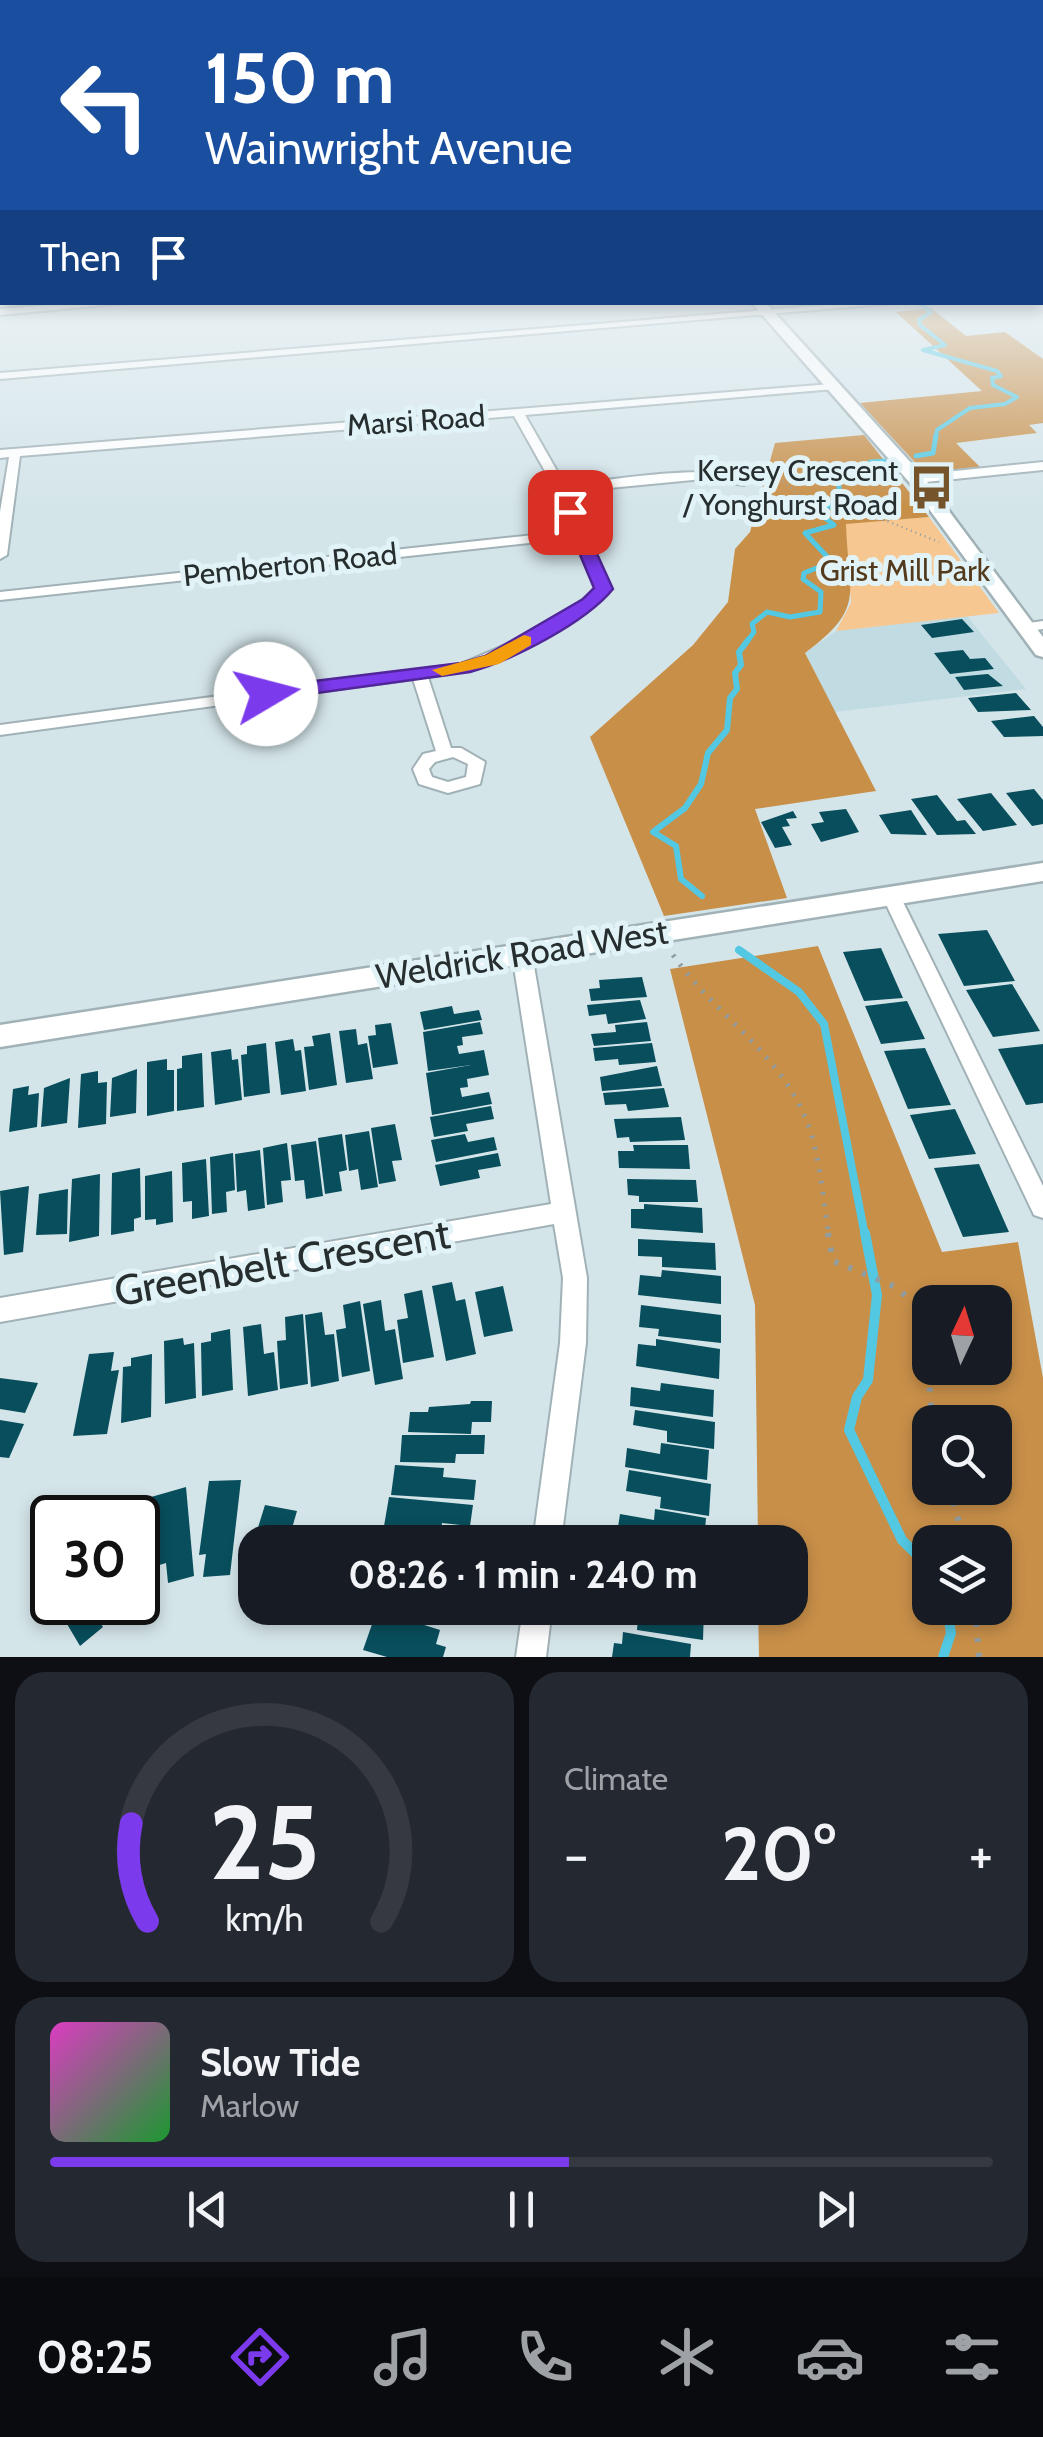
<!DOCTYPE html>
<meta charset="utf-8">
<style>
body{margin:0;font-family:Cabin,sans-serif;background:#242831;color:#f1f3f6;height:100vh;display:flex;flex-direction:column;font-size:38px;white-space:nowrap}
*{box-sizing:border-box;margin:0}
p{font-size:32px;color:#9ea1a6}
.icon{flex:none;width:55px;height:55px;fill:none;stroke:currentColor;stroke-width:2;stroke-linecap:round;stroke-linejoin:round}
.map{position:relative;height:1657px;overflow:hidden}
.panel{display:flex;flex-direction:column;gap:15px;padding:15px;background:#0d0f14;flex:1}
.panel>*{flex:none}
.hud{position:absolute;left:0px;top:0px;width:1045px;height:305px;box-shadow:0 5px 15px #0003;background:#1a4fa0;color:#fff;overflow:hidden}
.needle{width:65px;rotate:4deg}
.tools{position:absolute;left:912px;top:1285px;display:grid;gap:20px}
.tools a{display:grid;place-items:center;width:100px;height:100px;border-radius:20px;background:#171b24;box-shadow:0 5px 15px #0003;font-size:50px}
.speed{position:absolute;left:30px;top:1495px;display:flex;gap:20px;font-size:50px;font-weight:700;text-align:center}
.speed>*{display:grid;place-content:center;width:130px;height:130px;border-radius:50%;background:#171b24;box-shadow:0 5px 15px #0003;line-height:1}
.speed .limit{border:5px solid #111;border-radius:15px;background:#fff;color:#111}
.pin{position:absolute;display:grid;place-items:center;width:85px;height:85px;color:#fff;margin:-42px;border-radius:20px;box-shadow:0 5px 15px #0006}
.me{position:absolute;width:110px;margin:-55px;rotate:82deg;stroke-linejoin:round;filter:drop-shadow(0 0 8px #0008)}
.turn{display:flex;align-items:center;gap:35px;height:210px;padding:0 40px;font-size:45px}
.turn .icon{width:130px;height:130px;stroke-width:2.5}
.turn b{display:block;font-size:70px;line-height:85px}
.then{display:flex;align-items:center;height:95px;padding:0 40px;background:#0003;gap:20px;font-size:38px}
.big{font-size:75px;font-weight:800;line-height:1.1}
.panel .widget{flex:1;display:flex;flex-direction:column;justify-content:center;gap:15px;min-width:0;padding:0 35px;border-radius:30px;background:#242831}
.panel .dial{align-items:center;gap:0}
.dial svg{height:260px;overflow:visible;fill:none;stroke:#363941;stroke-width:7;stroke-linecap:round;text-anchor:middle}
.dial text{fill:#f1f3f6;stroke:none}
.song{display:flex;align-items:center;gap:30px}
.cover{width:120px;height:120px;border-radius:15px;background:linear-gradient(135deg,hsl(310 70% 55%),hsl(130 70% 35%))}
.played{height:10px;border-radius:5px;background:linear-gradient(90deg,#7c3aed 55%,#363941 55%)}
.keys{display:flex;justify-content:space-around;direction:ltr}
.heat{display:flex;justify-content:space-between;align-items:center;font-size:55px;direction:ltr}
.panel .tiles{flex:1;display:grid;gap:15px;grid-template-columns:1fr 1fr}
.widget:last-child{grid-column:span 2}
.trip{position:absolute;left:238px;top:1525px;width:570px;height:100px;border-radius:30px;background:#171b24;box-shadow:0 5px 15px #0003;font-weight:800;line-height:100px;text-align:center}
.tabs{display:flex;height:160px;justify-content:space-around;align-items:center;background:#090b0e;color:#9ea1a6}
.tabs .icon{width:70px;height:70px}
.tabs .active{color:#7c3aed}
.tabs b{font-size:45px;color:#f1f3f6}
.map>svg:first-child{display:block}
.built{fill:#c0dbe2}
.green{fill:#f6c791}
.forest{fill:#c88f49;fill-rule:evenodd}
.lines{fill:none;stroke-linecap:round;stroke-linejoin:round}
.stream-far4{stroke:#52c8e2;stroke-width:4}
.stream-far3{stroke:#52c8e2;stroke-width:5}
.stream-far2{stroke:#52c8e2;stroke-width:6}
.stream-far1{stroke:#52c8e2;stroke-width:8}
.stream{stroke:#52c8e2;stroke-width:10}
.building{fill:#084e5c}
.street-casing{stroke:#a1b2b7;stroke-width:4}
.secondary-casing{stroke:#a1b2b7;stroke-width:5}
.path-far2{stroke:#919ea1;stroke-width:2.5;stroke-dasharray:1 4;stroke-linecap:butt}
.path-far1{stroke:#919ea1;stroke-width:5;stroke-dasharray:2.5 9;stroke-linecap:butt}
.path{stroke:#919ea1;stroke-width:6;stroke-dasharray:4 11;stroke-linecap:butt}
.street{fill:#fff;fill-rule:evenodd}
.secondary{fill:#fff;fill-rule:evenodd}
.route{fill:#7c3aed;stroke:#51269a;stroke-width:2.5}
.slow{fill:#f59e0b}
.labels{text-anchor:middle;stroke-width:10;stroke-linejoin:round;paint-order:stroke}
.far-street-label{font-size:30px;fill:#272e2f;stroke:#e1f3f7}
.far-poi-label{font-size:30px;fill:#272e2f;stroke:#e1f3f7;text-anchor:end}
.far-park-label{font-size:30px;fill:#533a1c;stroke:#e1f3f7}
.street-label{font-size:35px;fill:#272e2f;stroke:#e1f3f7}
.near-street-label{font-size:42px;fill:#272e2f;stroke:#e1f3f7}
</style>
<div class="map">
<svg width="1043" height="1657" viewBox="0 0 1043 1657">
<rect width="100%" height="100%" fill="#d4e5ea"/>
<path class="built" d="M967,616L1026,689L835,712L805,653L836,631Z"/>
<path class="green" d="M929,517L999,613L836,631L851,603L845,523Z"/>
<path class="forest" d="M931,308L966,336L1005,332L1043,359V423L1029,425L1037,433L956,443L980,467L924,472L860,403L982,391L896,312Z
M864,435L929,517L846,524C848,594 867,607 805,653L876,791L755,809L787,898L664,916L590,737L693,645L728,602L735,549L750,532L775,443Z
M818,946L942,1252L1018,1242L1043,1378V1657H759L758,1608H790V1542H758L755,1305L670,969ZM930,1302H995V1368H930ZM930,1422H995V1488H930ZM930,1542H995V1608H930Z"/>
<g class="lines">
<path class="stream-far4" d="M921,305L931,312L919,320L920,325L945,345L923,350L997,371L1001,376L992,378L993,385L1017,397L1005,404L970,408L937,430L936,437"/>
<path class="stream-far3" d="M916,456L933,453L936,435
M746,643L754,632L752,624L767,612L790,617L820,612L821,592L803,579L804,573L832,562L805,533L834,525L820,514L839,499V479L871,462L885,461"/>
<path class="stream-far2" d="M702,896L681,879L676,846L653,832L685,808L701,784L708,753L727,730L730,698L737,689L735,673L741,665L739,652L748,640"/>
<path class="stream-far1" d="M739,950L799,992L824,1024L865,1236"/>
<path class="stream" d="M865,1233L877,1295L868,1380L857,1397L849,1430L902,1540L930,1568
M943,1657L951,1633L947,1608"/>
</g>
<path class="building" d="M962,619L974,632L932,638L921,625Z
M963,650L970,659L985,658L994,669L950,674L934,653Z
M988,674L1003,686L964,690L955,677Z
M1016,693L1031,710L978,712L968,698Z
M1034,716L1043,727V736L1004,737L991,721Z
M1034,789L1043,800V824L1032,826L1006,793Z
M991,793L1017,825L983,831L957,799Z
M937,795L957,821L965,820L976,834L937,835L911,799Z
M846,809L859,832L821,842L811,824L824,822L819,812Z
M911,810L927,835L891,834L879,815Z
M793,811L797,818L786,819L790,826L782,827L792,845L775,848L761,822Z
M987,930L1015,981L964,986L938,934Z
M881,948L903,998L864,1001L843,952Z
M642,977L647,997L591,1001L589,989L600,988L599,980Z
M1012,984L1040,1031L993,1037L966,990Z
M640,1000L646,1019L608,1024L606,1014L589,1016L587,1005Z
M907,1001L925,1039L881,1044L865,1006Z
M452,1006L454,1014L479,1010L482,1020L424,1030L420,1012Z
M480,1022L483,1034L462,1037L463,1045L457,1046L459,1054L484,1050L489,1075L467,1079L468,1087L460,1088L462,1097L489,1092L492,1104L432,1115L426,1073L471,1065L428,1071L423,1032Z
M647,1022L651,1041L594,1046L591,1034L616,1032L615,1025Z
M391,1023L398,1064L373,1068L368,1036L376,1035L375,1025Z
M356,1029L358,1045L367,1043L373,1079L346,1083L339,1031Z
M330,1033L337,1085L309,1090L304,1047L314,1046L312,1036Z
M293,1039L295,1051L301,1050L306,1091L281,1095L275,1042Z
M266,1043L270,1093L244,1097L241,1055L247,1054V1046Z
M652,1043L656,1062L619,1065L618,1059L595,1061L593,1048Z
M1043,1044V1103L1026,1105L998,1049Z
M925,1048L951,1105L908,1109L884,1051Z
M231,1049L232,1060L238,1059L242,1100L215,1105L211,1052Z
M202,1053L204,1107L177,1111V1069L182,1068V1056Z
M167,1059V1070H174V1111L147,1116V1062Z
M657,1066L662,1086L602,1091L600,1077Z
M137,1069L136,1113L110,1117L112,1078Z
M98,1071V1083L107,1082L106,1124L78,1128L81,1074Z
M70,1078L67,1123L41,1127L44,1088Z
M29,1086L28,1095L39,1093L37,1127L9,1132L13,1089Z
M664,1088L669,1107L628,1111L626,1104L605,1105L603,1093Z
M491,1106L494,1119L466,1124L468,1131L434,1137L430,1117Z
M955,1109L976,1154L929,1159L910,1115Z
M681,1117L685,1140L630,1142L629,1137L617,1138L614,1119Z
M395,1124L402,1160L392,1161L396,1181L379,1184L371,1128Z
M369,1131L378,1187L361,1190L358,1169L349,1171L345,1135Z
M342,1134L347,1170L339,1172L342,1191L325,1194L318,1138Z
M465,1134L468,1142L494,1137L497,1150L436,1162L431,1140Z
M316,1141L323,1196L306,1199L304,1180L295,1181L291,1145Z
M287,1143L291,1180L281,1181L283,1202L267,1205L263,1148Z
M633,1145H688L690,1169L619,1168L618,1151H634Z
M260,1150L265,1208L248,1211L246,1190L237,1192L235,1154Z
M233,1153L235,1190L226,1192L227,1212L212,1214L210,1157Z
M498,1153L501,1166L478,1170L480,1178L440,1186L435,1165Z
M206,1159L209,1216L192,1219V1201L183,1202L182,1163Z
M979,1164L1009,1232L963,1237L934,1168Z
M140,1168L141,1217L134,1219V1231L111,1235L112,1173Z
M172,1171L173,1222L156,1225V1219L145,1220V1176Z
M100,1174L99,1236L69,1242L72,1179Z
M627,1179L696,1180L698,1202H639V1196L628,1195Z
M29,1186L23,1252L4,1255L0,1191Z
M68,1189L67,1234L36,1235L39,1194Z
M644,1204L702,1208L703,1233L631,1228V1209H644Z
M638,1239L715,1243L716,1270L662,1267V1257L638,1256Z
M662,1270L721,1276V1304L638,1295L640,1275L661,1277Z
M452,1282L456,1301L465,1299L476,1354L446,1361L432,1286Z
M503,1286L513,1331L484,1337L475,1292Z
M422,1290L434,1357L403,1363L397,1320L408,1318L404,1294Z
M381,1300L385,1331L395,1329L403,1379L375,1385L363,1304Z
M360,1301L370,1371L342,1377L336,1330L346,1328L343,1305Z
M641,1305L721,1315V1343L658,1336L659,1329L639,1327Z
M322,1312L325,1335L334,1334L339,1381L311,1387L305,1315Z
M303,1314L308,1384L280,1389L277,1341L286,1340L285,1317Z
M261,1324L264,1354L274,1352L278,1390L248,1396L243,1327Z
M230,1329L233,1390L202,1396L201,1343L211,1341V1333Z
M183,1338L184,1345L194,1343L196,1398L165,1404L164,1341Z
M656,1339L720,1349L719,1379L636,1366L638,1344L656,1346Z
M114,1352L111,1371L119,1370L107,1434L73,1436L89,1354Z
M152,1354L151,1417L121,1423L123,1367L131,1366V1358Z
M0,1378L38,1383L25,1413L0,1409Z
M661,1383L714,1390L713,1417L630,1406L631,1387L660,1391Z
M471,1401H492L491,1422H472L471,1434L408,1432L410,1412H428L429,1407L470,1404Z
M635,1410L715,1422L714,1449L667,1442V1431L633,1425Z
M0,1420L24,1424L9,1458L0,1457Z
M402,1435H485L484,1454H456L455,1463L400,1462Z
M661,1443L709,1450L707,1480L625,1467L627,1448L660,1454Z
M395,1465L444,1468L443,1477L476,1480L474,1500L391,1495Z
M629,1470L711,1484L709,1516L660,1508L661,1497L626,1491Z
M241,1480L230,1575L203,1577L206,1554L199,1555L209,1481Z
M186,1487L194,1576L168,1583L166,1563L156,1566L151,1497Z
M389,1497L473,1505L470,1526L442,1523L441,1532L384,1526Z
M265,1505L297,1511L288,1542H255V1585L241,1582Z
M655,1509L706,1518L704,1542H662L617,1534L620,1514L654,1520Z
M380,1529L431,1534L430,1542H378Z
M52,1555V1601L34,1570Z
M54,1602H99L91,1609L103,1627L80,1646Z
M611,1608H704L703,1640L637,1630L638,1617L610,1612Z
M377,1610L440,1630L436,1644L446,1647L443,1657H387L363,1650Z
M623,1632L691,1644L690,1657H612L614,1643L622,1644Z"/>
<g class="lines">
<defs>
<path id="street" d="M1042,288H1043V294H1042Z
M88,302H137L0,315V309Z
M863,302H908L0,379V373Z
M831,384L835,385V389L525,415L565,485C608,481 715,461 750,481L744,485L703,479L568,492L611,589L609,592C558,639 496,668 428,677L451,748H461L485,762L480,784L448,793L419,784L413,769L423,754L436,751L413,679L0,735V725L461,664L533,633L569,611L597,588L576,538L0,600V592L572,531L555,489L514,416L20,456L7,555L0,559V512L9,457L0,458V450ZM453,757L468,764L466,777L448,782L432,777L429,769L435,762Z
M1043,462V470L916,483L910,479L916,475Z
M1043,621V629L1026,631L1019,627L1021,624Z
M892,892L899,893L901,898L1043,1186V1218L1034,1215L883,898L885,893Z
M522,947L529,949L532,954L587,1278L586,1343L561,1542H533L560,1343L563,1278L554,1224L0,1322V1298L551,1204L512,954L515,949Z
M523,1608H552L546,1657H516Z"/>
<path id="secondary" d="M751,302H765L922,475L1043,637V657L1036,655L910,483Z
M1043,863V881L0,1047V1025Z"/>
</defs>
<use href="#street" class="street-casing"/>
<use href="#secondary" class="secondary-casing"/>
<path class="path-far2" d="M758,480L782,481L813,506L887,521L939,542"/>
<path class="path-far1" d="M673,955C711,1010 772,1048 801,1108C820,1146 822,1194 829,1236"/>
<path class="path" d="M828,1233L833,1261L896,1287L925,1314L932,1422
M949,1488L965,1542
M975,1608L979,1657"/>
<use href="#street" class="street"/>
<use href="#secondary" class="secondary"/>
</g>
<linearGradient id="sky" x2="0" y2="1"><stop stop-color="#6cbce6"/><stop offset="0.54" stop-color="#ecf3f6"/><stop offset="1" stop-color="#ecf3f6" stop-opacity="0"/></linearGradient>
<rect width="1043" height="507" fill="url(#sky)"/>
<path class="route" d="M570,507L578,512L613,589C585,623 513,660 470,672L266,700L256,694L266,687L461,663L485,656L583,599L594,588L562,512Z"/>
<path class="slow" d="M524,635L531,637V645L499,664L442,676L432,670L486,655Z"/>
<defs>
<symbol id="bus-bare" viewBox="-9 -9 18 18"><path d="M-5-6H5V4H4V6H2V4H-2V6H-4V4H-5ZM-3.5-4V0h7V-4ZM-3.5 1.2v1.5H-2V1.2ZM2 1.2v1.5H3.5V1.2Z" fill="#75542b" stroke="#e1f3f7" stroke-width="2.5" paint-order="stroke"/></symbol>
</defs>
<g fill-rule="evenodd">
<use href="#bus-bare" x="900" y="456" width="63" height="63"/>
</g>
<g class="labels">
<g class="far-street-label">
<text transform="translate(416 421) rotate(-4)" y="10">Marsi Road</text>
<text transform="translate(290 565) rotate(-6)" y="10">Pemberton Road</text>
</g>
<g class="far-poi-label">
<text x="898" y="481">Kersey Crescent<tspan x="898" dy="34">/ Yonghurst Road</tspan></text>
</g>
<g class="far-park-label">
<text x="905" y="581">Grist Mill Park</text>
</g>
<g class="street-label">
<text transform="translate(522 954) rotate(-9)" y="12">Weldrick Road West</text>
</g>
<g class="near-street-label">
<text transform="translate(282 1262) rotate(-10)" y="15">Greenbelt Crescent</text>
</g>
</g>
</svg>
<div class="tools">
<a><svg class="needle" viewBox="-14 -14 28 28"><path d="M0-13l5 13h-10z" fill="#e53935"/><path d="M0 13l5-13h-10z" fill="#9ea1a6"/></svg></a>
<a><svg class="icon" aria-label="search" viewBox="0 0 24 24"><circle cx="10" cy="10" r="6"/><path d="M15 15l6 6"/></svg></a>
<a><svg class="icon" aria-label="layers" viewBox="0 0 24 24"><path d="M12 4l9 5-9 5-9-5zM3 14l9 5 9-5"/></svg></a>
</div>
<div class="speed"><div class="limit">30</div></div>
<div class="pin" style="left:570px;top:512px;background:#d93025"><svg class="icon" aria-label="arrive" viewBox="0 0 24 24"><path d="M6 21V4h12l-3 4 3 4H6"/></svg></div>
<svg class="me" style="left:266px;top:694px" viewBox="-20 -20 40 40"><circle r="19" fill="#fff"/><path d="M0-13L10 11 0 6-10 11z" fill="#7c3aed"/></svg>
<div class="trip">08:26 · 1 min · 240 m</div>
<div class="hud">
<div class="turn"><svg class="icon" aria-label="left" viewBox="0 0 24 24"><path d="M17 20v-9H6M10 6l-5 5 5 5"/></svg><div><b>150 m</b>Wainwright Avenue</div></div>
<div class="then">Then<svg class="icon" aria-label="arrive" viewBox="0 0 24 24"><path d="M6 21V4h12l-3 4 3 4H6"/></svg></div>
</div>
</div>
<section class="panel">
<div class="tiles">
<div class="widget dial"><svg viewBox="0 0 100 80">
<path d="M14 69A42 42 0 1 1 86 69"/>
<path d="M14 69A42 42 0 0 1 9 39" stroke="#7c3aed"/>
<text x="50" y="56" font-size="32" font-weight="700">25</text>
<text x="50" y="72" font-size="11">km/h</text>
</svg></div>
<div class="widget"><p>Climate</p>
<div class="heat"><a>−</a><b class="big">20°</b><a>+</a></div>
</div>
<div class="widget">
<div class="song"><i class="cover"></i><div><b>Slow Tide</b><p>Marlow</p></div></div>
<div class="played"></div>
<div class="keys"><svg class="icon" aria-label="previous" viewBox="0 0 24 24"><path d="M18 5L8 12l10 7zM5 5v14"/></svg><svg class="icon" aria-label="pause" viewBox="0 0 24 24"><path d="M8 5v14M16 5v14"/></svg><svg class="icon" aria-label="next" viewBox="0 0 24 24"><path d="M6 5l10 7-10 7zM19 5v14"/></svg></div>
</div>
</div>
</section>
<nav class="tabs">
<b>08:25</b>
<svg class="icon active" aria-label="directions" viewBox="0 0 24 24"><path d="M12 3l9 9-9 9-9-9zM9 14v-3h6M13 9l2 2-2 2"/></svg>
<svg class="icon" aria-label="music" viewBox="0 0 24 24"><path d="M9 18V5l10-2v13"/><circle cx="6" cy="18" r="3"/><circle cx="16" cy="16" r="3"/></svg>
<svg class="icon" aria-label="phone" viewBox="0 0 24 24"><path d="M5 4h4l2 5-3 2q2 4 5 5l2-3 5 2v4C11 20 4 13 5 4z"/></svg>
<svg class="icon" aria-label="climate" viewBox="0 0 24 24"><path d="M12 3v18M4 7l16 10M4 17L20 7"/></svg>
<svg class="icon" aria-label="car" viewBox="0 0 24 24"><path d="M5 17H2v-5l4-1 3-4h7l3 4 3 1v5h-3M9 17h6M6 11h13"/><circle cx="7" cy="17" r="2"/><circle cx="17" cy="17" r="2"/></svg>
<svg class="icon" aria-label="filters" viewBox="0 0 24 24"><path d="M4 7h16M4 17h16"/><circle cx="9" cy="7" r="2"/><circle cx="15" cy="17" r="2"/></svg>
</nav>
